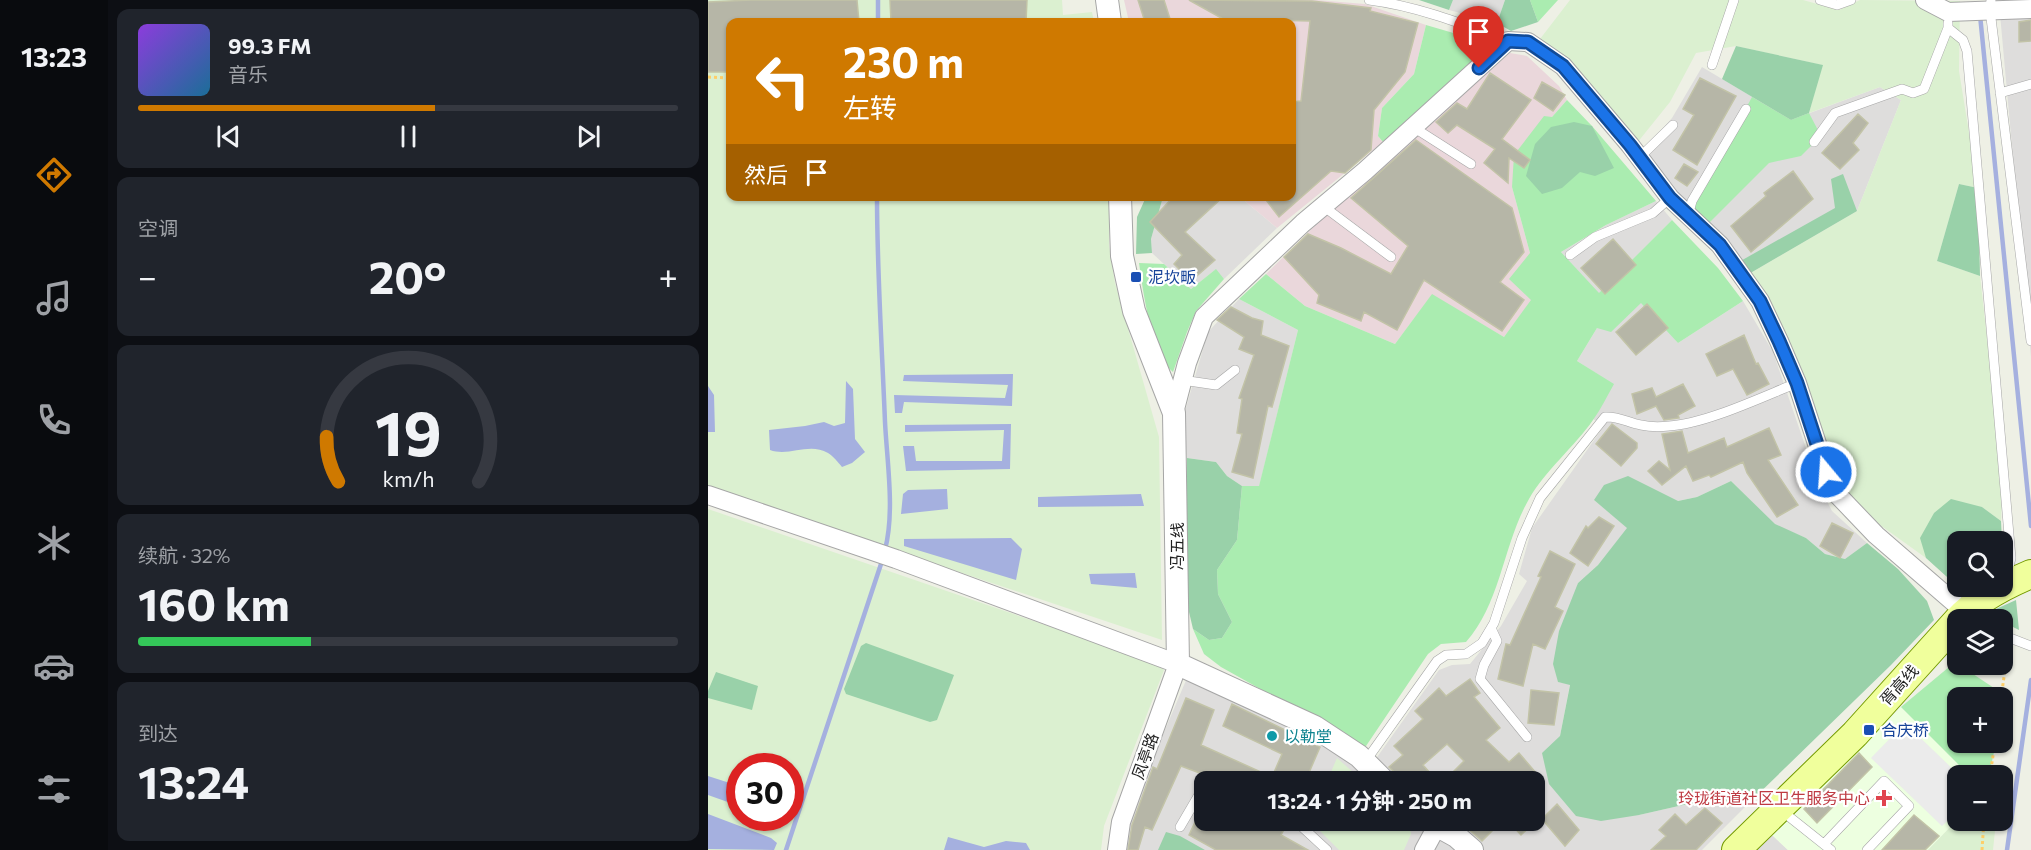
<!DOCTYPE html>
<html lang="zh">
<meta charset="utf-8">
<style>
body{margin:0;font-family:Commissioner,"Noto Sans SC",sans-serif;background:#20242c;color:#f1f3f6;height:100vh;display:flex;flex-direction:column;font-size:22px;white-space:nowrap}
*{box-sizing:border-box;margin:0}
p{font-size:20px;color:#9ea1a6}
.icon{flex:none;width:33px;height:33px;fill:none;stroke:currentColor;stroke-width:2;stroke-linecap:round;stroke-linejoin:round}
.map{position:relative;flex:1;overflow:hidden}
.panel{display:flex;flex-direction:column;gap:9px;padding:9px;background:#0d0f14;width:600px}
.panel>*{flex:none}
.top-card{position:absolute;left:18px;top:18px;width:570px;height:183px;border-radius:12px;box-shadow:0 2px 4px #0004;background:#cf7900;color:#fff;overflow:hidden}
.tools{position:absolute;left:1239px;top:531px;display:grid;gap:12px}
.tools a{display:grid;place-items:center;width:66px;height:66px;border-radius:12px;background:#171b24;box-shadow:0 2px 4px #0004;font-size:30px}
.speed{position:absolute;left:18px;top:753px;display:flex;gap:12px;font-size:30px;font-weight:700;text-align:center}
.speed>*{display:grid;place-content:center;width:78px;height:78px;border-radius:50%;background:#171b24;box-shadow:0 2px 4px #0004;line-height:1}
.speed .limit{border:9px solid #d22;background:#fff;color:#111}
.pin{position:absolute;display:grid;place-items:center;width:51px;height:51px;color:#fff;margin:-62px -26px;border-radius:50% 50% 50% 0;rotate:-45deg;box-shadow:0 0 6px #0007}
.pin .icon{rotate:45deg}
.me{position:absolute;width:66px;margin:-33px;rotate:342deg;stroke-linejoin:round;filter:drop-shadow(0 0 4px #0008)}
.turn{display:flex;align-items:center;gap:21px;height:126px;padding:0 18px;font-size:27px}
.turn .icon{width:78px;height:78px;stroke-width:2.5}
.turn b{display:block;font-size:42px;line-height:51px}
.then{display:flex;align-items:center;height:57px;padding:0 18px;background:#0003;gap:12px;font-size:22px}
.big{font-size:45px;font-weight:700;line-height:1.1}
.panel .card{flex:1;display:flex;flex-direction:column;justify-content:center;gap:9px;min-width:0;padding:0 21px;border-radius:12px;background:#20242c}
.panel .dial{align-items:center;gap:0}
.dial svg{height:156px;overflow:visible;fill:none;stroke:#363941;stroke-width:7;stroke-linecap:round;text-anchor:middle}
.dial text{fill:#f1f3f6;stroke:none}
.song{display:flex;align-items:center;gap:18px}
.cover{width:72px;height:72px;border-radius:9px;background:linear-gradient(135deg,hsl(270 70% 55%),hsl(200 70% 35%))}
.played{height:6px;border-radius:3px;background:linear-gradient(90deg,#cf7900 55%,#363941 55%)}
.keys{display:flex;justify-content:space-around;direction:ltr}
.heat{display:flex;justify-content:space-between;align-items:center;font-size:33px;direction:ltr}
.charge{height:9px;border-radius:4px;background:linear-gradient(90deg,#34c759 32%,#363941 0)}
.trip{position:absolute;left:486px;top:771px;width:351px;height:60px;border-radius:12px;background:#171b24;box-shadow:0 2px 4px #0004;font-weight:700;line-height:60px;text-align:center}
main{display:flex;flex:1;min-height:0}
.tab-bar{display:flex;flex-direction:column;width:108px;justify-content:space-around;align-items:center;background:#090b0e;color:#9ea1a6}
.tab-bar .icon{width:42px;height:42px}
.tab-bar .current{color:#cf7900}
.tab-bar b{font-size:27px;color:#f1f3f6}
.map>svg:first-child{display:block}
.residential{fill:#dedddc}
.industrial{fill:#ead7db}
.education{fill:#edffe0}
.farmland{fill:#dbf0d0;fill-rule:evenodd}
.grass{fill:#aaecb0}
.forest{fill:#99d1a9}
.parking{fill:#ebebeb}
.water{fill:#a5b0df}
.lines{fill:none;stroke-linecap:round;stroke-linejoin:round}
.stream{stroke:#a5b0df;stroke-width:4.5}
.building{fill:#b6b6a7;stroke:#c2c3a7;stroke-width:1.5}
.service-casing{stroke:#a6a6a6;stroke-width:10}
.minor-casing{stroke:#a6a6a6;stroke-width:20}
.tertiary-casing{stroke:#a6a6a6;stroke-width:24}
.primary-casing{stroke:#749b00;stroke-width:30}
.path{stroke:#fecf69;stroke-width:3;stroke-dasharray:3 3;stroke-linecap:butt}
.service{stroke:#fff;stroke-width:9}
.minor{stroke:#fff;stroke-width:18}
.tertiary{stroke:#fff;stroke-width:22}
.primary{stroke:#f0ff9c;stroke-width:28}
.route-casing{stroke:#114b97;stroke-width:15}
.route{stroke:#1a73e8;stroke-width:10}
.transit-dot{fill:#1a4fb4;stroke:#fff;stroke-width:2}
.culture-dot{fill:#0f9aa8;stroke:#fff;stroke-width:2}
.health-dot{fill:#e0444e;stroke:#fff;stroke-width:2}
.labels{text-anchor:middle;stroke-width:4.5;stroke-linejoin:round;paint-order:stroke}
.transit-label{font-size:16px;fill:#164399;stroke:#fff;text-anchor:start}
.street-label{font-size:16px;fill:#1f1f1f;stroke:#fff}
.culture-label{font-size:16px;fill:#0d838f;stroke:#fff;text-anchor:start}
.health-label{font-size:16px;fill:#be3a42;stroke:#fff;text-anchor:end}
</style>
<main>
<nav class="tab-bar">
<b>13:23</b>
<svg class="icon current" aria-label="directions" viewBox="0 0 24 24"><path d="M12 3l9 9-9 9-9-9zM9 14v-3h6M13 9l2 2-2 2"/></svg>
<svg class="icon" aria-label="music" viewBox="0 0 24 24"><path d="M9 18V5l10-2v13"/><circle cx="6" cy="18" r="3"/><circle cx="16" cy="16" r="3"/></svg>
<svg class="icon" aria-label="phone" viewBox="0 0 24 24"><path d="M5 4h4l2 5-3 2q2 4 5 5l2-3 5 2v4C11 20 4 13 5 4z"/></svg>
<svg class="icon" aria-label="climate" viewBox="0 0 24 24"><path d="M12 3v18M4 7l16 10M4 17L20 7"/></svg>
<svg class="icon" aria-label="car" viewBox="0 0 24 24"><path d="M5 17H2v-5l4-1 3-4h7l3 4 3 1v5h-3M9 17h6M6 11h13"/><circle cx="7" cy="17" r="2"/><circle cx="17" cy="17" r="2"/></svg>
<svg class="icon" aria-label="filters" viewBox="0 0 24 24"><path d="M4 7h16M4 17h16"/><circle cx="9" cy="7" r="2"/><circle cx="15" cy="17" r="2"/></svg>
</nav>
<section class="panel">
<div class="card">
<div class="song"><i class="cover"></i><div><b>99.3 FM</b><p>音乐</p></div></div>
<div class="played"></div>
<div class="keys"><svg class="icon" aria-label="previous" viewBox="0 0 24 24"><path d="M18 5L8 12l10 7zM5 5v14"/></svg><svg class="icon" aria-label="pause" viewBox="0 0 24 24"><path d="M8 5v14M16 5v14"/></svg><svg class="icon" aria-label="next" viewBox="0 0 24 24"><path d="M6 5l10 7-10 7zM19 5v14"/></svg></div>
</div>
<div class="card"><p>空调</p>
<div class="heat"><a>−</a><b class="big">20°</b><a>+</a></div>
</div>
<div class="card dial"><svg viewBox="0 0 100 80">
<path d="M14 69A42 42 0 1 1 86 69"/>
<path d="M14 69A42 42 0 0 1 8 46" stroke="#cf7900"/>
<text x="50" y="56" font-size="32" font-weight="700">19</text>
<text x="50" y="72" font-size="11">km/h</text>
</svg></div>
<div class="card"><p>续航 · 32%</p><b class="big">160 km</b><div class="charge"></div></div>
<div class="card"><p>到达</p><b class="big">13:24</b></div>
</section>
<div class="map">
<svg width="1323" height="850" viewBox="0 0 1323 850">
<rect width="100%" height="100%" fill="#eef0e5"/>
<path class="residential" d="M745,0H797L789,23L741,10Z
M1277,0H1323V356L1292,14Z
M994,67L1083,120L1172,87L1193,100L1149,211L1039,275L935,151L964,118Z
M455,197H532L569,228L516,279L507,270L483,289L444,253L443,239Z
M948,201L964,220L891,294L853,252L900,224Z
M531,299L590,330L551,487L534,486L519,476L508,462L479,458L475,418L500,332Z
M937,299L970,343L1035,301L1065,352L1111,486L1124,511L1159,543L1137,559L1117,554L1098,538L1067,525L1023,481L989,497L970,501L886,500L920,528L890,565L870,583L850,682L862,684L852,736L931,815L975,805L1008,802L1039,805L994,850H776L735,821L826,820V782L687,781L667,760L731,670L744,665L762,664L793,626L819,581L811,574L824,528L896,426L885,419L905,384L869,361L889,328Z
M479,678L608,737L664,781L496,782V820L709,821L754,850H415L418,822Z
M1064,835L1080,850H1048Z"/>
<path class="industrial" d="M416,0H608L657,4L718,25L706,74L674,108L670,136L675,142L569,228L532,197L584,196V22H421Z
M802,53L819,56L851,86L859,100L844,117L804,187L822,253L824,300L796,337L724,295L687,344L597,306L558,274L630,203Z"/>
<path class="education" d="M1193,707L1261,775L1250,776L1249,820L1220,850H1080L1064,835Z"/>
<path class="farmland" d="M0,0H354L355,15L384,12L386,22H22V196L401,197V245L407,283L451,437L454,640L0,488Z
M862,0H1095L1131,10L1152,0L1252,1L1251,71L1270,188L1251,184L1229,261L1272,276L1295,480L1293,521L1274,507L1226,513L1218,558L1147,507L1118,451L1039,275L1149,211L1193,100L1172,87L1101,113L1114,65L1028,46L988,53L962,102L929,143L888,90L832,39Z
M0,509L448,663L456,670L396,826L393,850H0ZM32,766H82V818H32Z
M629,758L655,781H619Z
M1249,820L1288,821L1285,850H1220Z
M605,821H699L702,823L703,834L696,850H631L609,828Z"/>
<path class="grass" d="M822,0H850L830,22Z
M718,25L766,39L779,47L675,142L670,136L674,108L706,74Z
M1044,97L1083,120L1101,113L1113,136L1093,156L1061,163L999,225L984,208Z
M859,100L884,126L948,201L898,225L853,252L891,293L964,220L1010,268L1035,301L970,343L933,303L903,332L889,328L869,361L906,384C899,396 893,409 885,420C867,446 836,472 821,499C795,544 793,603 758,642L733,644L720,654L656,749L636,732L583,706L513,667L496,654L485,629L501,640L514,638L524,622L510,594L509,570L529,540L534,486H551L590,330L531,299L558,274L597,306L687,344L724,294L796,337L823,300L801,279L822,253L804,187L806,155L836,116L844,117Z
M431,263L456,264L483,289L508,269L516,279L488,311L479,332L465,372C443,355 435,290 431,263Z
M1247,662L1298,696L1295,712L1294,698H1250V742L1288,743L1281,775H1261L1193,707Z"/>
<path class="forest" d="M711,0H745L741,10Z
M797,0H822L830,22L803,31L789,23Z
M1028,46L1115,65L1101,113L1083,120L1014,79Z
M866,122L884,126L906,168L887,176L872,172L854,188L834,194L818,176L827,144L843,127Z
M1135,174L1149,211L1039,275L1029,263L1127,208L1123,179Z
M1251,184L1270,188L1272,276L1229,261Z
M438,197H455L443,239L444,253L428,254L429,217Z
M479,458L508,462L519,476L534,486L529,540L509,570L510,594L524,622L514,638L501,640L485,629L478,599Z
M920,476L970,501L989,497L1023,481L1067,524L1098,538L1117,554L1137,559L1159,543L1190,569L1219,601L1226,620L1183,665L1039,805L1008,802L975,805L931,815L893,821L868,816L841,784L834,753L852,736L862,685L850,682L845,664L851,631L870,583L890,565L919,528L886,500L896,485Z
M1243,499L1274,507L1293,521L1294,542H1250L1249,586L1218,558L1212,538L1226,513Z
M1308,600L1311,630L1295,622L1294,620L1283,617L1288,609Z
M158,643L246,675L229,720L222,722L138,694L136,689L153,646Z
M8,672L50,686L44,710L0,698V691Z
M458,832L472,836L497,850H450Z"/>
<path class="parking" d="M1197,723L1251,775L1250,776L1249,811L1234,826L1163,758Z"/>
<path class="water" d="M305,374L304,406L196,402L194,413H187L186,395L297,398L300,385L195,381L196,375Z
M138,381L145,389L147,439L157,452L144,463L134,467C130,462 125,456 120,453C101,442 81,457 62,450L61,430L97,426L116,422L126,426L137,423Z
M0,386L6,395L7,432H0Z
M303,424L302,469L198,471L195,446H206L208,461H294L296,430L197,432V425Z
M239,489L240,509L193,514L195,494L200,490Z
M433,494L436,506L330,507V497Z
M303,538L314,549L308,580L196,546V539Z
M427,573L429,588L383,584L381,574Z
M0,776L31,786V806L0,795Z
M0,814L63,838L69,843L66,850L0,849Z
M240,837L276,847L298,841L318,843L322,850H236Z"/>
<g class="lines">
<path class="stream" d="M1272,15L1323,526
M170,22V0
M169,196C169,272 174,347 177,422C179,462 187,511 177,550
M78,850L175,558
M1299,850L1323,680"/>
</g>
<path class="building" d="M43,0H149L151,22H22V72H0V2Z
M182,0H319L318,22H183Z
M430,0H456L463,22H437Z
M481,0L604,1L663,8L662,11L710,23L697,72L666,110L663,150L637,173L623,171L571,217L555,196H584V102L593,101L602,21L515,19Z
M1323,20V41L1311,42V22Z
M782,73L823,100L794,139L822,160L816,168L801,158L800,183L776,163L787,149L749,125L740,133L728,122L749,103L759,109Z
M992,78L1028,96L989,165L965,150L986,115L975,109Z
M834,82L857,95L845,111L826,98Z
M1150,114L1160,123L1145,143L1151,150L1132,169L1114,153Z
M708,140L804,208L816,252L792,282L816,300L794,331L716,280L689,330L656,312L653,321L609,303L611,295L576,257L600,234L633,248L683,274L700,246L643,198Z
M976,164L990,172L979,186L967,178Z
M1085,171L1105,199L1043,252L1023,226L1058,196L1056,193Z
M466,196H516L477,232L507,260L483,281L466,264L474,255L442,222Z
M905,239L928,265L897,294L873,268Z
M939,304L960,328L928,355L908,332Z
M523,307L544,318L555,321L553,335L581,346L564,407L560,406L545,478L524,472L534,434L529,433L534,399L531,398L546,355L531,349L536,337L509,320Z
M1036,335L1048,364L1050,363L1061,384L1039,395L1025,369L1009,376L998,354Z
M975,384L987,406L970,415L971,418L956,420L948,406L929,414L924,394L944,388L948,397Z
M904,424L929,443V448L913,466L888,444Z
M1061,428L1073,455L1060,460L1090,505L1069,517L1039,473L1035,462L1003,477L1001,475L985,481L978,466L954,485L940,471L951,461L962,470L954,434L974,431L980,453L1016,438L1019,447Z
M891,517L906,526L880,566L862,553L878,526L880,528Z
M1124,523L1145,533L1132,558L1112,546Z
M842,551L867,564L847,607L855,611L837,649L825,644L815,686L790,679L798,644L802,645L833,577L830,576Z
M762,679L772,693L766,697L792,728L778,740L801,762L811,753L828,773L818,782H735L756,761L739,744L715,765L730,782H690L687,773L681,767L695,755L686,746L715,719L707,711L731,688L738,696Z
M823,690L851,693L846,725L820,723Z
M478,698L506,710L493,745L564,777L574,754L515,726L524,704L612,747L597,782H507L496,777L497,775L473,766L444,830L437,827L430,850H420L424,825L445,767L449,769Z
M1151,753L1164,767L1109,823L1096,809Z
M849,804L871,830L857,846L834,819Z
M997,808L1014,823L988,850H943L958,836L951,830L967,814L978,825Z
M1206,815L1231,836L1217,850H1174Z
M488,820H573L578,826L573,835L600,850H508L481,835Z
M763,820H795L774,841L757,826Z
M799,820H829L813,835Z"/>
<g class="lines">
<defs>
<path id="service" d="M661,0C709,6 755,24 800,41
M1112,0L1129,5L1143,0
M1283,0L1282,10L1323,341
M1240,28L1255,40L1259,51L1303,558L1298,580
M1004,65L1026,0
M1292,93L1323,84
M705,127L763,164
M1106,142L1127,113L1194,89L1205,93L1216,89L1240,28V23
M931,158L965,125
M615,206L683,257
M980,216L984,201L1038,109
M862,255L887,237L945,213L962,198
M474,380L508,385L527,370
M783,628L789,641L776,665L772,679L819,737
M1294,633L1302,638L1323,646
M657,762L729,661L738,655L758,654L774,643L786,623L814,538L832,498L897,417C911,416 920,423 933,425C942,427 952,427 961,426C997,424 1054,397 1089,383
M1074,811L1123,850
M580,820L593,826L619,850
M472,827L496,786
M1116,844L1176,781L1201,806L1159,850"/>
<path id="minor" d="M1217,0L1240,12L1323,9
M466,413L479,363L496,317L595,223L657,171L800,41L820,42L855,66L922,145L962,198L1012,245L1052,301L1071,341L1089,383L1124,489L1168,535L1257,612
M0,495L188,559L470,664L413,822L409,850
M716,850L729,826"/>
<path id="tertiary" d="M399,0L402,22
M412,196L414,256L426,311L466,413L470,664L607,727L651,756L677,782
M719,820L748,836L764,850"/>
<path id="primary" d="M1250,620C1269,599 1297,585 1323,574
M1028,850L1147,734L1250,620"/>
</defs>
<use href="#service" class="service-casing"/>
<use href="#minor" class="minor-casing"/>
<use href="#tertiary" class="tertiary-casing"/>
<use href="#primary" class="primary-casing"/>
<path class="path" d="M0,77L22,78
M1293,698L1300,649
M1282,776L1287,742
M1274,850L1276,820"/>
<use href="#service" class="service"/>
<use href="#minor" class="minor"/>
<use href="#tertiary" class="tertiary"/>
<use href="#primary" class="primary"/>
</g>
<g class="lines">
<defs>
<path id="route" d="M771,68L800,41L820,42L855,66L922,145L962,198L1012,245L1052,301L1071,341L1089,383L1118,472"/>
</defs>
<use href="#route" class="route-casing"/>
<use href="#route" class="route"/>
</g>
<g class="transit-dot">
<rect x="422" y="271" width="12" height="12" rx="3"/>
<rect x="1155" y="724" width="12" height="12" rx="3"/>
</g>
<circle class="culture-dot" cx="564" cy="736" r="6"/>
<path class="health-dot" d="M1173 789h6v6h6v6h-6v6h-6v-6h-6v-6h6z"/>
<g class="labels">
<g class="transit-label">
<text x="440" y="283">泥坎畈</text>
<text x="1173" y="736">合庆桥</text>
</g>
<g class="street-label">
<text transform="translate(469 546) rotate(-90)" y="6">冯五线</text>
<text transform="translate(1191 685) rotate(-48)" y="6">胥高线</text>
<text transform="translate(437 756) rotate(-70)" y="6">凤亭路</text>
</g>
<g class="culture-label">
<text x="576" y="742">以勒堂</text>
</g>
<g class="health-label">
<text x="1162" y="804">玲珑街道社区卫生服务中心</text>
</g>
</g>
</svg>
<div class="tools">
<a><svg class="icon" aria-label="search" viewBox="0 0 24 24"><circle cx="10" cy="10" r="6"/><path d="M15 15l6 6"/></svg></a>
<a><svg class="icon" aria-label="layers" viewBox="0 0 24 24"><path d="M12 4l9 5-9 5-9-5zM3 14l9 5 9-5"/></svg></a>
<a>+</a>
<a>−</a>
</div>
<div class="speed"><div class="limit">30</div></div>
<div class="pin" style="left:771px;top:68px;background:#d93025"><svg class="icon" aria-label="arrive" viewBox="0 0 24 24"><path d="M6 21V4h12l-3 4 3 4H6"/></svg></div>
<svg class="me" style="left:1118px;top:472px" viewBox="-20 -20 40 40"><circle r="17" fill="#1a73e8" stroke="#fff" stroke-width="3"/><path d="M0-11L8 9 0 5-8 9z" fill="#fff"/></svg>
<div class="trip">13:24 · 1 分钟 · 250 m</div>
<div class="top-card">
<div class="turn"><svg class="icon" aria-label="left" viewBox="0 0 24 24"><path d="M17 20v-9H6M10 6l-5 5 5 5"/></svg><div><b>230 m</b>左转</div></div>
<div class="then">然后<svg class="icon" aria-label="arrive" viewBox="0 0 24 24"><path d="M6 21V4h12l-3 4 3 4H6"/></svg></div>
</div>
</div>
</main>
